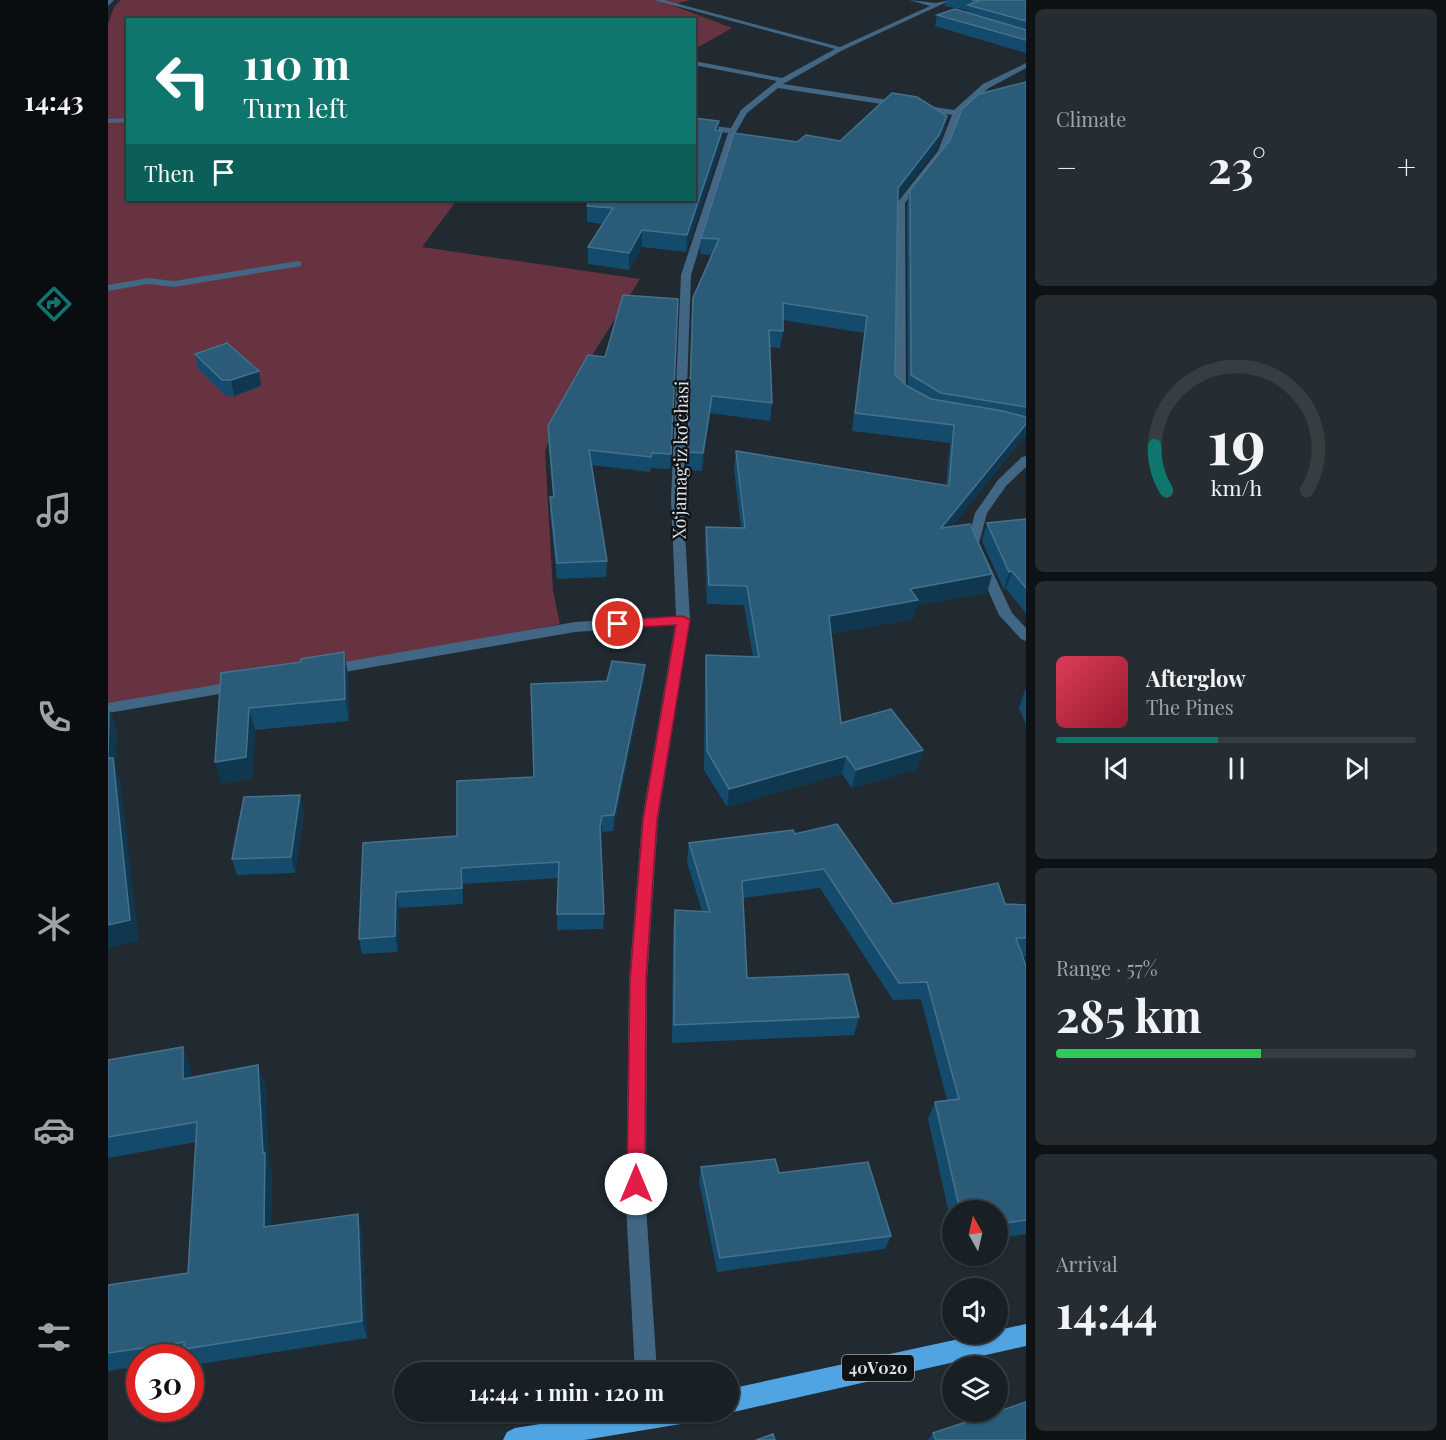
<!DOCTYPE html>
<meta charset="utf-8">
<style>
body{margin:0;font-family:"Playfair Display",serif;background:#262d32;color:#f1f3f6;height:100vh;display:flex;flex-direction:column;font-size:22px;white-space:nowrap}
*{box-sizing:border-box;margin:0}
p{font-size:20px;color:#9fa3a7}
.icon{flex:none;width:33px;height:33px;fill:none;stroke:currentColor;stroke-width:2;stroke-linecap:round;stroke-linejoin:round}
.map{position:relative;flex:1;overflow:hidden}
.drawer{display:flex;flex-direction:column;gap:9px;padding:9px;background:#0e1214;width:420px}
.drawer>*{flex:none}
.guide{position:absolute;left:18px;top:18px;width:570px;height:183px;border-radius:0px;box-shadow:0 2px 4px #0004,0 0 0 2px #373e42;background:#0f766e;color:#fff;overflow:hidden}
.needle{width:39px;rotate:352deg}
.buttons{position:absolute;left:834px;top:1200px;display:grid;gap:12px}
.buttons a{display:grid;place-items:center;width:66px;height:66px;border-radius:50%;background:#192025;box-shadow:0 2px 4px #0004,0 0 0 2px #373e42;font-size:30px}
.speed{position:absolute;left:18px;top:1344px;display:flex;gap:12px;font-size:30px;font-weight:700;text-align:center}
.speed>*{display:grid;place-content:center;width:78px;height:78px;border-radius:50%;background:#192025;box-shadow:0 2px 4px #0004,0 0 0 2px #373e42;line-height:1}
.speed .limit{border:9px solid #d22;background:#fff;color:#111}
.pin{position:absolute;display:grid;place-items:center;width:51px;height:51px;color:#fff;margin:-26px;border:3px solid #fff;border-radius:50%;box-shadow:0 2px 6px #0007}
.me{position:absolute;width:66px;margin:-33px;rotate:0deg;stroke-linejoin:round;filter:drop-shadow(0 0 4px #0008)}
.turn{display:flex;align-items:center;gap:21px;height:126px;padding:0 18px;font-size:27px}
.turn .icon{width:78px;height:78px;stroke-width:2.5}
.turn b{display:block;font-size:42px;line-height:51px}
.then{display:flex;align-items:center;height:57px;padding:0 18px;background:#0003;gap:12px;font-size:22px}
.big{font-size:45px;font-weight:700;line-height:1.1}
.drawer .card{flex:1;display:flex;flex-direction:column;justify-content:center;gap:9px;min-width:0;padding:0 21px;border-radius:9px;background:#262d32}
.drawer .dial{align-items:center;gap:0}
.dial svg{height:156px;overflow:visible;fill:none;stroke:#373e42;stroke-width:7;stroke-linecap:round;text-anchor:middle}
.dial text{fill:#f1f3f6;stroke:none}
.song{display:flex;align-items:center;gap:18px}
.cover{width:72px;height:72px;border-radius:9px;background:linear-gradient(135deg,hsl(350 70% 55%),hsl(350 70% 35%))}
.played{height:6px;border-radius:3px;background:linear-gradient(90deg,#0f766e 45%,#373e42 45%)}
.keys{display:flex;justify-content:space-around;direction:ltr}
.heat{display:flex;justify-content:space-between;align-items:center;font-size:33px;direction:ltr}
.charge{height:9px;border-radius:4px;background:linear-gradient(90deg,#34c759 57%,#373e42 0)}
.trip{position:absolute;left:286px;top:1362px;width:345px;height:60px;border-radius:30px;background:#192025;box-shadow:0 2px 4px #0004,0 0 0 2px #373e42;font-weight:700;line-height:60px;text-align:center}
main{display:flex;flex:1;min-height:0}
.menu{display:flex;flex-direction:column;width:108px;justify-content:space-around;align-items:center;background:#0a0d0f;color:#9fa3a7}
.menu .icon{width:42px;height:42px}
.menu .selected{color:#0f766e}
.menu b{font-size:27px;color:#f1f3f6}
.map>svg:first-child{display:block}
.green{fill:#683340}
.lines{fill:none;stroke-linecap:round;stroke-linejoin:round}
.minor{fill:#416785;fill-rule:evenodd}
.major{fill:#51a4e2;fill-rule:evenodd}
.wall{fill:#144b6d}
.shaded-wall{fill:#103750}
.building{fill:#2a5c7a;stroke:#46718c;stroke-width:1.5}
.route{fill:#e11d48;stroke:#92132f;stroke-width:1.5}
.labels{text-anchor:middle;stroke-width:4.5;stroke-linejoin:round;paint-order:stroke}
.shield{fill:#0e1215;stroke:#9fa4a9;stroke-width:1.5}
.shield-label{font-size:16px;font-weight:bold;fill:#dde3e8}
.street-label{font-size:18px;fill:#dde3e8;stroke:#0e1215}
</style>
<main>
<nav class="menu">
<b>14:43</b>
<svg class="icon selected" aria-label="directions" viewBox="0 0 24 24"><path d="M12 3l9 9-9 9-9-9zM9 14v-3h6M13 9l2 2-2 2"/></svg>
<svg class="icon" aria-label="music" viewBox="0 0 24 24"><path d="M9 18V5l10-2v13"/><circle cx="6" cy="18" r="3"/><circle cx="16" cy="16" r="3"/></svg>
<svg class="icon" aria-label="phone" viewBox="0 0 24 24"><path d="M5 4h4l2 5-3 2q2 4 5 5l2-3 5 2v4C11 20 4 13 5 4z"/></svg>
<svg class="icon" aria-label="climate" viewBox="0 0 24 24"><path d="M12 3v18M4 7l16 10M4 17L20 7"/></svg>
<svg class="icon" aria-label="car" viewBox="0 0 24 24"><path d="M5 17H2v-5l4-1 3-4h7l3 4 3 1v5h-3M9 17h6M6 11h13"/><circle cx="7" cy="17" r="2"/><circle cx="17" cy="17" r="2"/></svg>
<svg class="icon" aria-label="filters" viewBox="0 0 24 24"><path d="M4 7h16M4 17h16"/><circle cx="9" cy="7" r="2"/><circle cx="15" cy="17" r="2"/></svg>
</nav>
<div class="map">
<svg width="918" height="1440" viewBox="0 0 918 1440">
<rect width="100%" height="100%" fill="#212a31"/>
<path class="green" d="M13,0H582L564,5L624,28L587,49L586,20H20V200H349L314,247L532,279L456,400L437,451L445,591L452,624L0,710V24L6,7Z"/>
<g class="lines">
<path class="minor" d="M0,0H6L0,6Z
M546,0H556L732,47L822,6L801,0L828,3L843,0L735,50L675,84L846,110L875,84L918,63V68L881,88L854,109L838,151L797,203L798,391L805,397L803,399H795L786,392L789,203L830,151L844,115L670,88L639,113L626,136L583,275L575,499L582,620L550,820L539,980L538,1206L549,1372H527L518,1206L521,980L534,820L567,625L467,632L219,675L212,670L219,665L467,622L568,616L563,499L573,275L620,133L586,128V124L623,128L633,110L669,81L586,65V61L674,78L727,49Z
M20,118V122L0,123V119Z
M190,261L193,262V266L66,287L40,284L0,291V285L40,278L66,281Z
M918,456V467L898,486L879,513L871,543L904,613L918,628V641L913,639L891,615L859,543L867,513L890,480L914,457Z
M130,681L137,686L135,690L0,713V703Z"/>
<path class="major" d="M918,1324V1346L621,1413L619,1412H621V1389L874,1334H890V1330Z
M507,1412H585L581,1420L573,1424L476,1440H395L399,1432L407,1428Z"/>
</g>
<path class="wall" d="M838,0H918V53L827,26L829,15L858,13L859,10L837,6Z
M918,82V433L917,436L844,526L884,574L879,593L809,605L805,619L723,634L733,723L810,769L744,788L734,774L619,807L596,770L597,673L598,655L645,657L636,605L599,604L597,546L598,527L633,528L626,469L628,451L838,486L842,443L744,431L756,333L675,320V331L672,348L662,347L664,403L662,421L602,413L594,471L578,470L585,298L604,255L592,254L593,238L689,142L732,141L839,116L836,130L828,150L789,200L787,375L800,387L799,204L802,190Z
M610,130L614,131L613,146L578,252L534,247L521,270L480,264V247L495,224L479,222V206Z
M87,354L151,371L153,386L126,396H118L90,369Z
M440,426L563,454L562,469L543,468L542,472L484,465L499,561L498,577L449,579L442,513V497H445L440,441Z
M918,519V613L898,589L896,590L874,541L879,523Z
M537,665L536,681L505,831L494,832L492,838L496,914L495,929L449,930L450,878L355,884V904L291,908L290,952L254,954L251,939L255,843L349,836L426,777L499,681Z
M113,673L240,674L241,721L147,730L144,778L113,784Z
M917,690H918V725L911,708Z
M196,811L187,873L129,875L124,859Z
M687,834L785,904H897L918,905V957L915,956L918,966V1234L890,1238V1210H844V1227L820,1119L827,1102L839,1100L813,999L785,1000L712,888L635,898L639,978L751,1017L746,1035L564,1043L565,928L567,910L594,911L579,862L581,843Z
M0,1060L83,1067V1078L150,1065L157,1085L161,1164L164,1171L163,1226L254,1232L259,1338L85,1365L82,1360V1358H32V1366L0,1371V1285L80,1273L88,1142L0,1158Z
M593,1167L671,1173L783,1236L777,1249L609,1272L591,1181Z
M825,1433L918,1440H820Z"/>
<path class="shaded-wall" d="M839,116L836,130L828,150L787,203L790,188Z
M611,121L610,136L607,130Z
M614,131L613,146L578,252L579,235Z
M534,230V247L521,270V253Z
M151,371L153,386L126,396L123,380Z
M604,396L602,413L594,471L595,453Z
M918,424L917,436L828,546L833,528Z
M904,571L898,589L896,590L901,572Z
M884,574L879,593L809,605L805,619L718,635L721,616L802,589Z
M236,652L240,674L241,721L237,699Z
M537,665L536,681L505,831L506,815Z
M1,708L9,729L8,768L12,779L31,941L0,948Z
M141,708L147,730L144,778L113,784L107,762Z
M815,750L810,769L744,788L748,770Z
M738,756L734,774L619,807L621,789Z
M192,795L196,811L187,873L183,857Z
M494,816V832L492,843V827Z
M353,868L355,884V904L354,888Z
M288,892L291,908L290,952L287,936Z
M75,1047L83,1067V1099L75,1079Z
M150,1065L157,1085L161,1164L164,1171L163,1245L156,1227L155,1153Z
M250,1214L254,1232L259,1338L254,1321Z"/>
<path class="building" d="M864,0H918V21L860,5L870,1Z
M847,9L918,30V40L829,15Z
M918,82V407L833,393L803,375L802,190L842,140L854,109L871,94Z
M784,93L809,97L839,116L831,135L790,188L787,375L799,386L823,399L895,411L918,417V424L833,528L862,524L884,574L802,589L810,600L721,616L733,723L783,709L815,750L748,770L738,756L621,789L599,751L598,655L651,657L639,586L601,585L598,527L637,528L628,451L841,486L846,425L747,413L759,316L675,303V331L661,330L664,403L604,396L595,453L580,452L585,298L611,239L593,238L626,133L689,142L698,135L732,141Z
M586,118L611,121L607,130L614,131L579,235L534,230L521,253L480,247L505,208L479,206L482,200H586Z
M515,295L570,299L563,454L544,453L543,457L481,450L499,561L449,563L442,497H446L440,426L480,355L497,357Z
M119,343L151,371L123,380H114L87,354Z
M918,519V588L904,571L901,572L879,523Z
M236,652L237,699L141,708L138,757L107,762L113,673L193,662V659Z
M504,661L537,665L506,815L494,816L492,827L496,914H449L451,862L353,868L354,888L288,892L287,936L251,939L255,843L349,836V781L426,777L423,684L499,681Z
M0,708H1L0,758H5L22,920L0,925Z
M192,795L183,857L124,859L136,797Z
M729,824L785,904L890,883L897,904L918,905V938H908L918,966V1220L890,1224V1210H852L827,1102L851,1099L819,982L791,983L716,869L634,881L639,978L740,974L751,1017L566,1025L567,910L602,912L581,843L685,830L687,834Z
M75,1047V1079L150,1065L155,1153H157L156,1227L250,1214L254,1321L76,1349V1342L0,1353V1285L80,1273L89,1122L0,1137V1060Z
M667,1159L671,1173L760,1162L783,1236L612,1258L593,1167Z
M918,1402V1440H828L825,1433Z
M665,1434L667,1440H648Z"/>
<path class="route" d="M575,616L582,620L549,820L538,980L537,1184L535,1190L528,1193L522,1190L519,1184L522,980L535,820L568,625L510,628L504,624L510,620Z"/>
<g class="labels">
<rect class="shield" x="734" y="1355" width="72" height="26" rx="4.5"/>
<g class="shield-label">
<text x="770" y="1374">40V020</text>
</g>
<g class="street-label">
<text transform="translate(573 460) rotate(-89)" y="6">Xoʻjamagʻiz koʻchasi</text>
</g>
</g>
</svg>
<div class="buttons">
<a><svg class="needle" viewBox="-14 -14 28 28"><path d="M0-13l5 13h-10z" fill="#e53935"/><path d="M0 13l5-13h-10z" fill="#9fa3a7"/></svg></a>
<a><svg class="icon" aria-label="sound" viewBox="0 0 24 24"><path d="M4 9h4l5-4v14l-5-4H4zM17 9q2 3 0 6"/></svg></a>
<a><svg class="icon" aria-label="layers" viewBox="0 0 24 24"><path d="M12 4l9 5-9 5-9-5zM3 14l9 5 9-5"/></svg></a>
</div>
<div class="speed"><div class="limit">30</div></div>
<div class="pin" style="left:510px;top:624px;background:#d93025"><svg class="icon" aria-label="arrive" viewBox="0 0 24 24"><path d="M6 21V4h12l-3 4 3 4H6"/></svg></div>
<svg class="me" style="left:528px;top:1184px" viewBox="-20 -20 40 40"><circle r="19" fill="#fff"/><path d="M0-13L10 11 0 6-10 11z" fill="#e11d48"/></svg>
<div class="trip">14:44 · 1 min · 120 m</div>
<div class="guide">
<div class="turn"><svg class="icon" aria-label="left" viewBox="0 0 24 24"><path d="M17 20v-9H6M10 6l-5 5 5 5"/></svg><div><b>110 m</b>Turn left</div></div>
<div class="then">Then<svg class="icon" aria-label="arrive" viewBox="0 0 24 24"><path d="M6 21V4h12l-3 4 3 4H6"/></svg></div>
</div>
</div>
<section class="drawer">
<div class="card"><p>Climate</p>
<div class="heat"><a>−</a><b class="big">23°</b><a>+</a></div>
</div>
<div class="card dial"><svg viewBox="0 0 100 80">
<path d="M14 69A42 42 0 1 1 86 69"/>
<path d="M14 69A42 42 0 0 1 8 46" stroke="#0f766e"/>
<text x="50" y="56" font-size="32" font-weight="700">19</text>
<text x="50" y="72" font-size="11">km/h</text>
</svg></div>
<div class="card">
<div class="song"><i class="cover"></i><div><b>Afterglow</b><p>The Pines</p></div></div>
<div class="played"></div>
<div class="keys"><svg class="icon" aria-label="previous" viewBox="0 0 24 24"><path d="M18 5L8 12l10 7zM5 5v14"/></svg><svg class="icon" aria-label="pause" viewBox="0 0 24 24"><path d="M8 5v14M16 5v14"/></svg><svg class="icon" aria-label="next" viewBox="0 0 24 24"><path d="M6 5l10 7-10 7zM19 5v14"/></svg></div>
</div>
<div class="card"><p>Range · 57%</p><b class="big">285 km</b><div class="charge"></div></div>
<div class="card"><p>Arrival</p><b class="big">14:44</b></div>
</section>
</main>
